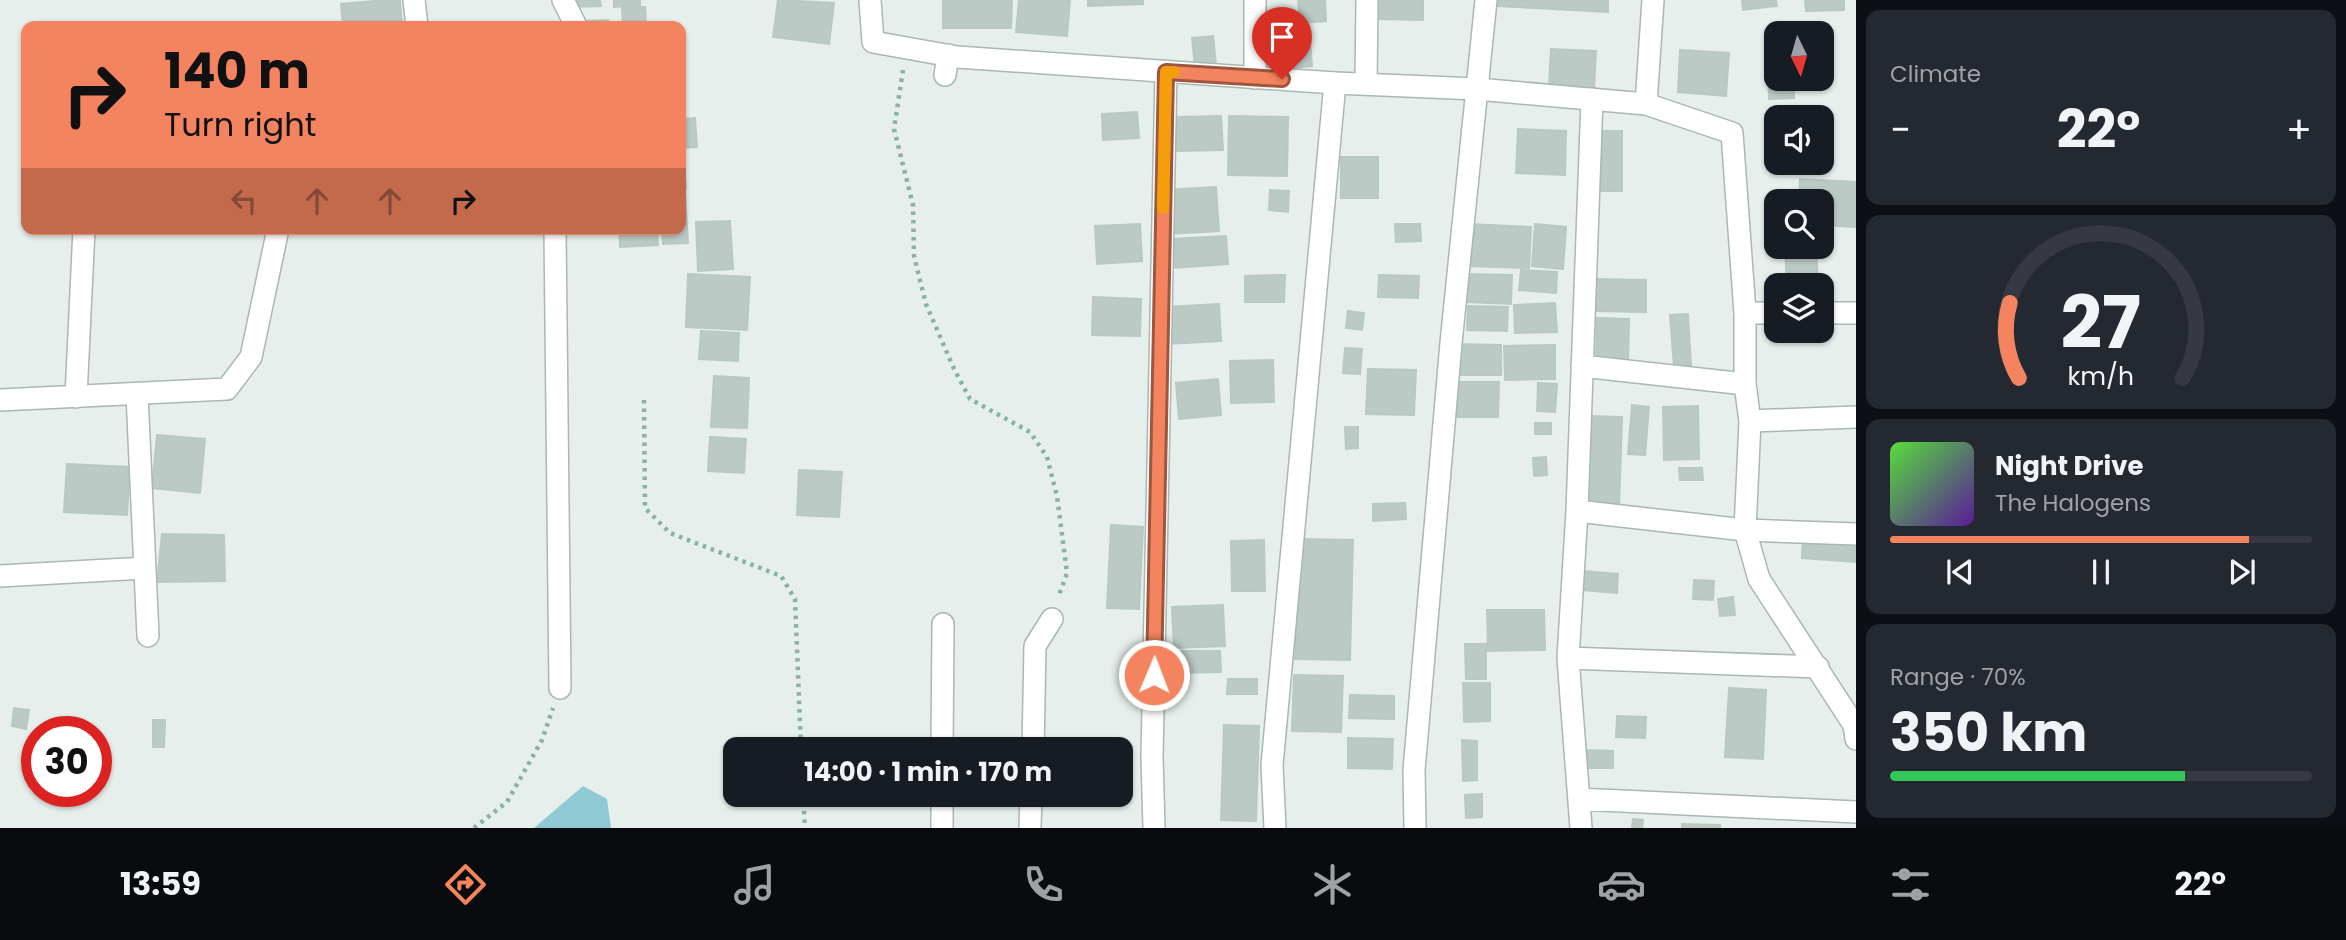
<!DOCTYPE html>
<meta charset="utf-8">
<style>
body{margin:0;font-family:Poppins,sans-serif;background:#242831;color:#f1f3f6;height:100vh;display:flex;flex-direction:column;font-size:26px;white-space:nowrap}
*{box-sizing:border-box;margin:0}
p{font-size:23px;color:#9ea1a6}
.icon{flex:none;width:38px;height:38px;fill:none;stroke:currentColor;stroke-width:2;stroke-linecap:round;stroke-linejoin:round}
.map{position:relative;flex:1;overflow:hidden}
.panel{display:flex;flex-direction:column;gap:10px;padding:10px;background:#0d0f14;width:490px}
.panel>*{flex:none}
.guide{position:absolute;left:21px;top:21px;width:665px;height:214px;border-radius:14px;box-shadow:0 2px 5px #0004;background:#f4845f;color:#111;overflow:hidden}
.needle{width:46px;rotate:175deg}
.tools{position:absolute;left:1764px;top:21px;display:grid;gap:14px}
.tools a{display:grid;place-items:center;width:70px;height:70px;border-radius:14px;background:#171b24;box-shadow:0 2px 5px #0004;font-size:35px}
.speed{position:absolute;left:21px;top:716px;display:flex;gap:14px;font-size:35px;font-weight:700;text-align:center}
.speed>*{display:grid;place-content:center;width:91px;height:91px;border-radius:50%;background:#171b24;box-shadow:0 2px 5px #0004;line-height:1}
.speed .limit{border:10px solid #d22;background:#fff;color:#111}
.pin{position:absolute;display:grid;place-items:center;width:60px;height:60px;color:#fff;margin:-72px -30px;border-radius:50% 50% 50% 0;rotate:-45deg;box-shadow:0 0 7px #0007}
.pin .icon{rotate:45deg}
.me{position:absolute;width:77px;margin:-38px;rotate:1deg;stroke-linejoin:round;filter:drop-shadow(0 0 5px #0008)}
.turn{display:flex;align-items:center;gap:24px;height:147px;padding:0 28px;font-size:32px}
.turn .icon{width:91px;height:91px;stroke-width:2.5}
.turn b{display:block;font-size:49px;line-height:60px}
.lanes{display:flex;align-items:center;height:66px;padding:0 28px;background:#0003;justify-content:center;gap:35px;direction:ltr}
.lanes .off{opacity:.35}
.big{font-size:52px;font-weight:700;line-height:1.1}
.panel .tile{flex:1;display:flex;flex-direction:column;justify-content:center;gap:10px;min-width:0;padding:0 24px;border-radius:14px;background:#242831}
.panel .dial{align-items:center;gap:0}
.dial svg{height:182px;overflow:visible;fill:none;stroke:#363941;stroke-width:7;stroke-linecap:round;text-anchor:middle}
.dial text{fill:#f1f3f6;stroke:none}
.song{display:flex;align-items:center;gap:21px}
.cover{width:84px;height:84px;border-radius:10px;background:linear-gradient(135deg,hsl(110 70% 55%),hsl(270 70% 35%))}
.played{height:7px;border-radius:4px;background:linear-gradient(90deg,#f4845f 85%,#363941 85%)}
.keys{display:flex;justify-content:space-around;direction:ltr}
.heat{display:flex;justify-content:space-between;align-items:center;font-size:38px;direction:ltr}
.charge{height:10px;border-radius:5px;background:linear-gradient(90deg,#34c759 70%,#363941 0)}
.trip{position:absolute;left:723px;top:737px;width:410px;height:70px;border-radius:14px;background:#171b24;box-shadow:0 2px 5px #0004;font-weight:700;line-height:70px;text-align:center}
.menu{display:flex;height:112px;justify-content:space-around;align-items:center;background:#090b0e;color:#9ea1a6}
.menu .icon{width:49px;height:49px}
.menu .current{color:#f4845f}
.menu b{font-size:32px;color:#f1f3f6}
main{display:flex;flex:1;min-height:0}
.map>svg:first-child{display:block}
.water{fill:#8ec9d4}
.building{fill:#bbcac4;stroke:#b8c9c2;stroke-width:2}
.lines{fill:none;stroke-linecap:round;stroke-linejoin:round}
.minor-casing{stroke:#a8b8b2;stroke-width:24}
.tertiary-casing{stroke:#a8b8b2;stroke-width:24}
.path{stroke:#86b3a5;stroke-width:4.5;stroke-dasharray:3.5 5;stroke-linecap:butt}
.minor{stroke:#fff;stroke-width:21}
.tertiary{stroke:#fff;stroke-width:21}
.route-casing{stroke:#9f563e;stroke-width:18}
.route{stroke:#f4845f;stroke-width:12}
.slow{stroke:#f59e0b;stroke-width:12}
</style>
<main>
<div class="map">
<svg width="1856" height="828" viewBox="0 0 1856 828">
<rect width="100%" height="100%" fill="#e6efeb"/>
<path class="water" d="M583,786L607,799L611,828H534Z"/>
<path class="building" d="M386,0H400L402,26H343L341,4Z
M572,0H600L601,6L572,7Z
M614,0H640V5L614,7Z
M778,0L834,3L829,44L773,37Z
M943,0H1012L1011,28H943Z
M1019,0H1070L1067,36L1016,32Z
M1088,0H1143V4L1088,6Z
M1298,0H1325L1326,21L1300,23Z
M1375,0H1423V20L1375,19Z
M1498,0H1608V12L1498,6Z
M1742,0H1776L1777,6L1743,10Z
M1805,0H1844V10L1806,11Z
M645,7L646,26H623L622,8Z
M608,20V26H586V21Z
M1309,29L1312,66L1292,68L1289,31Z
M1213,36L1216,65L1195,67L1192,38Z
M1551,49L1596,51L1594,88L1549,86Z
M1680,50L1729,53L1726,96L1678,92Z
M1768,57H1776V79H1794V98L1769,99Z
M1137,112L1139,138L1103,140L1102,114Z
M1221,116L1223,150L1173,151L1172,117Z
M1229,116L1288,117L1287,176L1228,175Z
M695,118L697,147L681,148V119Z
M1518,129L1566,131L1565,175L1516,173Z
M1602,131H1622V191H1601Z
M1341,157H1378V198H1341Z
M681,167H684L686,188H681Z
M1800,179L1856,182V227L1822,225V201H1799Z
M1216,187L1219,231L1168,234L1165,190Z
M1270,190L1289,191L1288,212L1269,210Z
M681,191H685L688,243L663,244L662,229H681Z
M730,221L733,269L698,271L696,222Z
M1140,224L1142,261L1097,264L1095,226Z
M1395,224H1420L1421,241L1396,242Z
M1469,224L1531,227L1529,268L1467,266Z
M1535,224L1566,227L1563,269L1532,266Z
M619,229H657L658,245L620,247Z
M1226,236L1228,264L1172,268L1170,239Z
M1785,247H1816L1818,282L1787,284Z
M1521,270L1557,272L1556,293L1519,290Z
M688,274L750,277L747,330L686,327Z
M1466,274L1512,275L1511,304L1466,302Z
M1285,275L1284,302H1245V276Z
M1379,275L1419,276L1418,298L1378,297Z
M1594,279L1646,280V312L1594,311Z
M1093,297L1141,299L1140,336L1092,335Z
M1555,303L1557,332L1515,333L1514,305Z
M1219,304L1221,341L1168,344L1166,307Z
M1468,306L1508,307L1507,331L1467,330Z
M1348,311L1364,313L1362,330L1346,328Z
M1688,314L1691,366L1674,367L1670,315Z
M1597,318L1629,319L1628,362L1596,361Z
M701,331L739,333L738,361L699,359Z
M1452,344L1501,345V375H1451Z
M1555,345V379L1505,380L1504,346Z
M1345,348L1362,349L1360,374L1343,373Z
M1273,360L1274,402L1231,403L1230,361Z
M1368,369L1416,370L1414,415L1366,414Z
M714,376L749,378L747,428L711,427Z
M1218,379L1221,415L1179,419L1176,383Z
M1448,382H1499L1498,417H1446Z
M1538,383L1557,384L1555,412L1537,411Z
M1632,405L1649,407L1645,455L1628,454Z
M1698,406L1699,459L1664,460L1663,407Z
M1588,416L1622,417L1619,508L1584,507Z
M1535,423H1551V434H1535Z
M1345,427H1358V448L1346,449Z
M157,435L205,439L200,493L152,488Z
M710,437L746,439L744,473L708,471Z
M1546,457L1547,475L1534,476L1533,458Z
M67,464L130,467L127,515L64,512Z
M1679,468H1702L1703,480H1680Z
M799,470L842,472L839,517L797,515Z
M1405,503L1406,519L1373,521V504Z
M1111,525L1143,527L1139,609L1107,608Z
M162,534L224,535L225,581L157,582Z
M1803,538L1856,542V562L1802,558Z
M1299,539L1353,540L1350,660L1295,659Z
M1264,540L1265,591H1232L1231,541Z
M1584,571L1618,574L1617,593L1582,590Z
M1694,580L1714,581L1713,600L1693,599Z
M1733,597L1735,615L1720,616L1718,599Z
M1223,605L1225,646L1174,648L1172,607Z
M1487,610H1544L1545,650L1488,651Z
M1465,644H1486V679H1466Z
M1178,651H1220L1221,672L1178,673Z
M1294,675L1343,676L1341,732L1292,731Z
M1228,679H1257V694H1227Z
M1463,683H1490V721L1464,722Z
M1729,688L1766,690L1763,759L1725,757Z
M1350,695L1394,696V719L1349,718Z
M14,708L29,710L26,729L12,726Z
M1617,716L1646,717L1645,738L1616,737Z
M153,720H165L164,747H153Z
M1224,725L1259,726L1256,821L1221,820Z
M1090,738L1124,739L1123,771H1120V749H1090Z
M1348,738L1393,739L1392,769L1348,768Z
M1462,740L1477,741V780L1463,781Z
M1584,750L1613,751V768H1583Z
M1482,794V817L1466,818L1465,795Z
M1633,819L1643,820L1642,828H1632Z
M1682,824L1720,825V828H1682Z"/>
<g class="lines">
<defs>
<path id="minor" d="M414,0L417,26
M563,0L576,26
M1255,0V78
M945,75L948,55
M1366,84L1367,0
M1646,104L1653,0
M555,229L560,688
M1745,313H1776
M1822,313H1856
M1582,366L1745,384
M137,394L148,636
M76,397L84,229
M0,400L227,389L251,357L278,229
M1750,421L1856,417
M1577,511L1745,530L1856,534
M0,576L145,568
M1568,658L1818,667
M942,749L943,624
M1033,749L1035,646L1052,619
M1579,799L1856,812
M942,828V794
M1030,828L1031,794
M1154,828L1152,757L1166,72
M1275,828L1272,765L1335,83
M1415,828L1414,770L1451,343L1486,0
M1581,828L1568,658L1577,511L1592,99"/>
<path id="tertiary" d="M870,0L873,42L957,57L1335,83L1477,89L1646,104L1732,133L1745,313V384L1750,421L1745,530L1759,579L1854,725L1856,739"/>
</defs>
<use href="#minor" class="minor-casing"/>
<use href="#tertiary" class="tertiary-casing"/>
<path class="path" d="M903,70L894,129L913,205L914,256L926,304L954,369L970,399L1030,432L1047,457L1057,496L1067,573L1058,598
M644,400L645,508L670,533L781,576L795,599L801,749
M803,794L805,828
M474,828L507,802L542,740L553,708"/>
<use href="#minor" class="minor"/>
<use href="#tertiary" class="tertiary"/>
</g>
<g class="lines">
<defs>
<path id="route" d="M1154,675L1166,72L1282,79"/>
</defs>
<use href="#route" class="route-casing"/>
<use href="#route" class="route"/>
<path class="slow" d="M1163,208L1166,72H1174"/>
</g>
</svg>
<div class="tools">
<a><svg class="needle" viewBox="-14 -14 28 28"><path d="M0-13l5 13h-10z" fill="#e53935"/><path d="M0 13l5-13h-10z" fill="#9ea1a6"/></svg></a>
<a><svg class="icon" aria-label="sound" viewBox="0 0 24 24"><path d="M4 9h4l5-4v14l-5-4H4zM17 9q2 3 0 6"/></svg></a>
<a><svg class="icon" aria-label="search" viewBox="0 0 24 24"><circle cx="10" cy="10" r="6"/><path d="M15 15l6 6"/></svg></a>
<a><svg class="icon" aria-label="layers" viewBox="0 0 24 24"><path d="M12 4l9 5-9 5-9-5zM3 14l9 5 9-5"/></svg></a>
</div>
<div class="speed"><div class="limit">30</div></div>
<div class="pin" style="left:1282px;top:79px;background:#d93025"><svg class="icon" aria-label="arrive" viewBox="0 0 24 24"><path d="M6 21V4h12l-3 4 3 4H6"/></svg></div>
<svg class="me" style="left:1154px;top:675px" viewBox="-20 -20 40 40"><circle r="17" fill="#f4845f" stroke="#fff" stroke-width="3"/><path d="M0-11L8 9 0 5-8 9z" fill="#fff"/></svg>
<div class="trip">14:00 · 1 min · 170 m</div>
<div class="guide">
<div class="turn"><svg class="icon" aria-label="right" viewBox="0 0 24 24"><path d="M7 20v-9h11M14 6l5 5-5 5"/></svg><div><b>140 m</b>Turn right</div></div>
<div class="lanes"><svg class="icon off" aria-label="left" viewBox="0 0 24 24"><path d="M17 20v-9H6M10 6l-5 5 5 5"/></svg><svg class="icon off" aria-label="ahead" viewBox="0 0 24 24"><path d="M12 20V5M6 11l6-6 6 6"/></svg><svg class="icon off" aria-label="ahead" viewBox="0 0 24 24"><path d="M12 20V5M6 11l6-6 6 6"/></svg><svg class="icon" aria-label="right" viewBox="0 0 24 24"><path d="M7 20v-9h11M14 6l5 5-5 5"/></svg></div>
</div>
</div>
<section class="panel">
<div class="tile"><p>Climate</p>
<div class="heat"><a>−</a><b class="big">22°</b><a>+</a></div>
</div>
<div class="tile dial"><svg viewBox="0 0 100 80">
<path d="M14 69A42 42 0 1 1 86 69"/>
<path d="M14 69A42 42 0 0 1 10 36" stroke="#f4845f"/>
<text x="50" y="56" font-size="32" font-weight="700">27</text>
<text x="50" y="72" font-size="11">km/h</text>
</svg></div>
<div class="tile">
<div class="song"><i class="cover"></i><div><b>Night Drive</b><p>The Halogens</p></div></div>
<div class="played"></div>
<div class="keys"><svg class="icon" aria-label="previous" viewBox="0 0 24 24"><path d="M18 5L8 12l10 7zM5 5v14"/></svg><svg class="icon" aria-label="pause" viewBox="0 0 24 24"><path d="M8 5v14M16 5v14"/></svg><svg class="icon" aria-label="next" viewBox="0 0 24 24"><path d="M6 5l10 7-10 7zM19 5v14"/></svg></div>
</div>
<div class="tile"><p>Range · 70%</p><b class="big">350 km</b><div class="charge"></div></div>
</section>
</main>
<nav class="menu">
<b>13:59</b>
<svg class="icon current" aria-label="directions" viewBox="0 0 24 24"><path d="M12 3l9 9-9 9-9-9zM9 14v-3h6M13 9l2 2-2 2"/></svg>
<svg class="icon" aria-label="music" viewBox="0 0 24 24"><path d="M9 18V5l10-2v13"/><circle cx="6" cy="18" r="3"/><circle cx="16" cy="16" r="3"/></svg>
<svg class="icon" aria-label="phone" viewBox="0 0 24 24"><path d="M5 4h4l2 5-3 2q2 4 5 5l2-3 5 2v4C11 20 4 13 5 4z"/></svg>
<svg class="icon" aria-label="climate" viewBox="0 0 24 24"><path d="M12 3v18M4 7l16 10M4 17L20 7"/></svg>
<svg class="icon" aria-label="car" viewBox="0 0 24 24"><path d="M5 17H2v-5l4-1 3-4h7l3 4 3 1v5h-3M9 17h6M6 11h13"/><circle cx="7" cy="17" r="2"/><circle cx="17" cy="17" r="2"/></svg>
<svg class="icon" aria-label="filters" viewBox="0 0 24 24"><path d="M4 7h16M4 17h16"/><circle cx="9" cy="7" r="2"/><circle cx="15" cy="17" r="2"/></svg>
<b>22°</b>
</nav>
